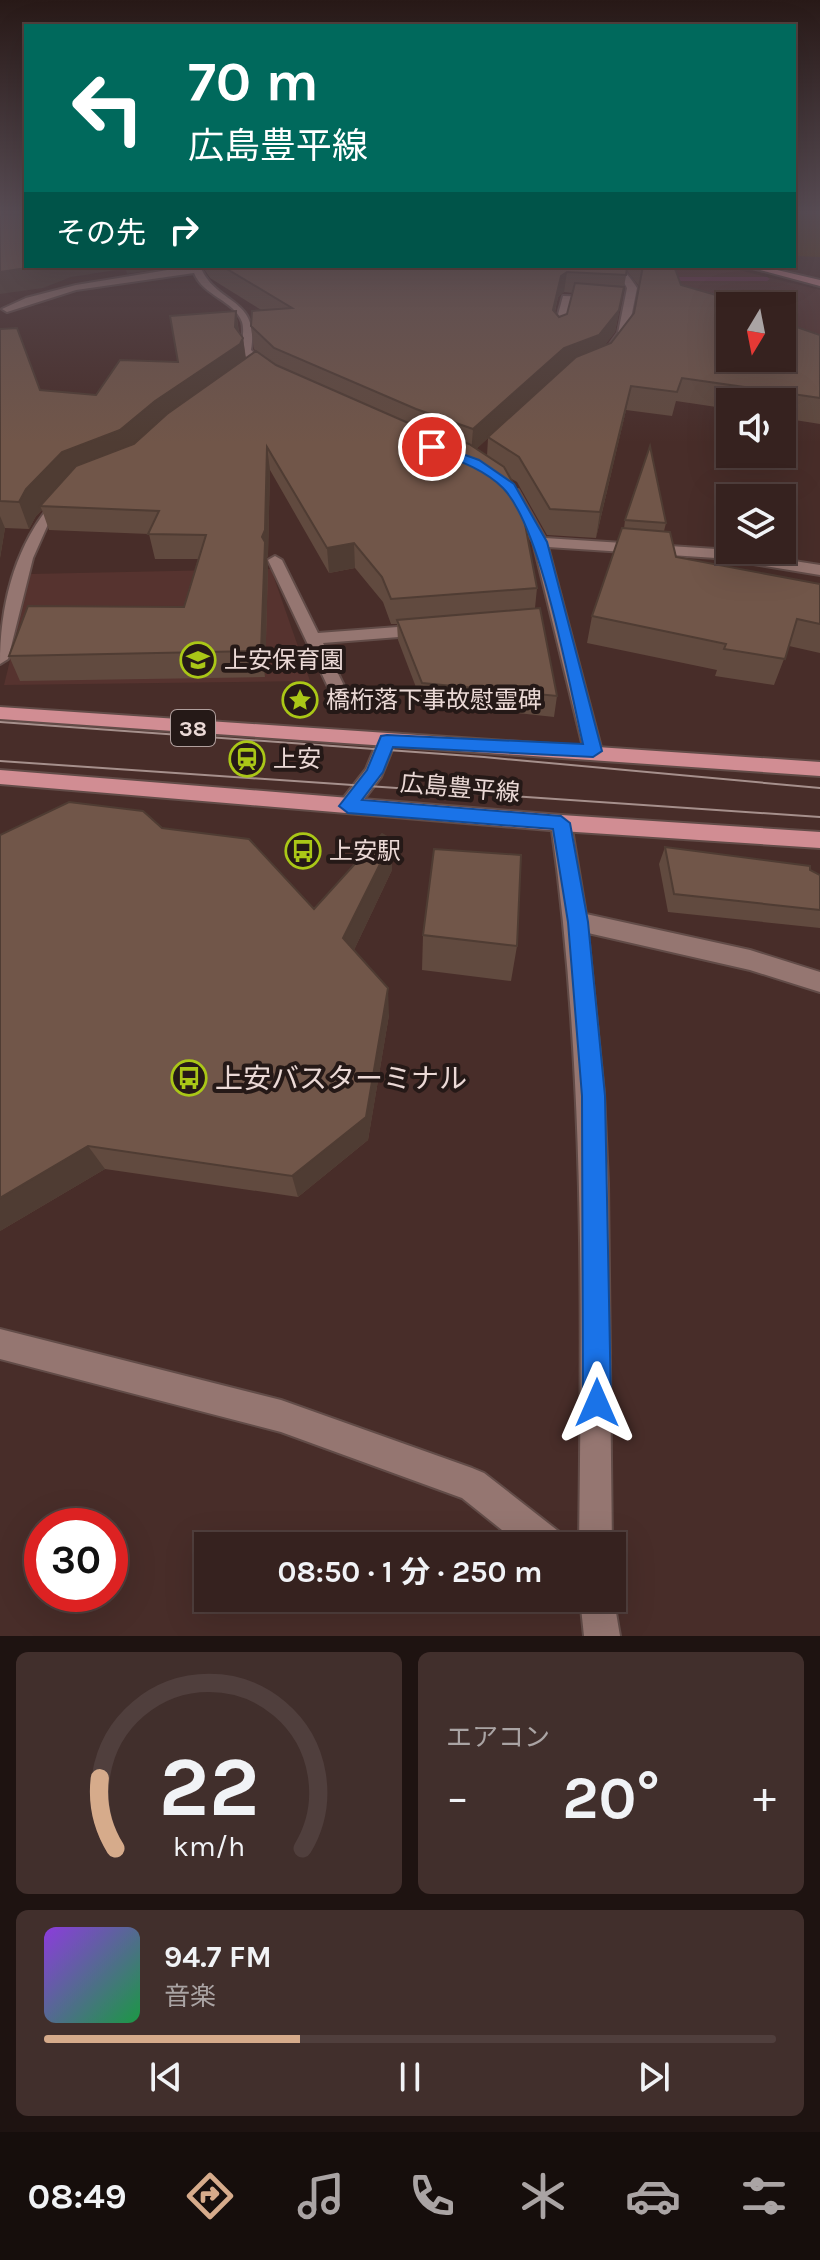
<!DOCTYPE html>
<html lang="ja">
<meta charset="utf-8">
<style>
body{margin:0;font-family:Karla,"Noto Sans JP",sans-serif;background:#412f2c;color:#f1f3f6;height:100vh;display:flex;flex-direction:column;font-size:30px;white-space:nowrap}
*{box-sizing:border-box;margin:0}
p{font-size:26px;color:#aaa4a4}
.icon{flex:none;width:44px;height:44px;fill:none;stroke:currentColor;stroke-width:2;stroke-linecap:round;stroke-linejoin:round}
.map{position:relative;height:1636px;overflow:hidden}
.details{display:flex;flex-direction:column;gap:16px;padding:16px;background:#1e1311;flex:1}
.details>*{flex:none}
.banner{position:absolute;left:24px;top:24px;width:772px;height:244px;border-radius:0px;box-shadow:0 8px 32px #0002,0 0 0 2px #503f3d;background:#00695c;color:#fff;overflow:hidden}
.needle{width:52px;rotate:190deg}
.controls{position:absolute;left:716px;top:292px;display:grid;gap:16px}
.controls a{display:grid;place-items:center;width:80px;height:80px;border-radius:0px;background:#36221f;box-shadow:0 8px 32px #0002,0 0 0 2px #503f3d;font-size:40px}
.speed{position:absolute;left:24px;top:1508px;display:flex;gap:16px;font-size:40px;font-weight:700;text-align:center}
.speed>*{display:grid;place-content:center;width:104px;height:104px;border-radius:50%;background:#36221f;box-shadow:0 8px 32px #0002,0 0 0 2px #503f3d;line-height:1}
.speed .limit{border:12px solid #d22;background:#fff;color:#111}
.pin{position:absolute;display:grid;place-items:center;width:68px;height:68px;color:#fff;margin:-34px;border:4px solid #fff;border-radius:50%;box-shadow:0 2px 8px #0007}
.me{position:absolute;width:88px;margin:-44px;rotate:0deg;stroke-linejoin:round;filter:drop-shadow(0 0 6px #0008)}
.turn{display:flex;align-items:center;gap:28px;height:168px;padding:0 32px;font-size:36px}
.turn .icon{width:104px;height:104px;stroke-width:2.5}
.turn b{display:block;font-size:56px;line-height:68px}
.then{display:flex;align-items:center;height:76px;padding:0 32px;background:#0003;gap:16px;font-size:30px}
.big{font-size:60px;font-weight:700;line-height:1.1}
.details .tile{flex:1;display:flex;flex-direction:column;justify-content:center;gap:12px;min-width:0;padding:0 28px;border-radius:12px;background:#412f2c}
.details .dial{align-items:center;gap:0}
.dial svg{height:208px;overflow:visible;fill:none;stroke:#503f3d;stroke-width:7;stroke-linecap:round;text-anchor:middle}
.dial text{fill:#f1f3f6;stroke:none}
.song{display:flex;align-items:center;gap:24px}
.cover{width:96px;height:96px;border-radius:12px;background:linear-gradient(135deg,hsl(270 70% 55%),hsl(140 70% 35%))}
.played{height:8px;border-radius:4px;background:linear-gradient(90deg,#d6ab8b 35%,#503f3d 35%)}
.keys{display:flex;justify-content:space-around;direction:ltr}
.heat{display:flex;justify-content:space-between;align-items:center;font-size:44px;direction:ltr}
.details .tiles{flex:1;display:grid;gap:16px;grid-template-columns:1fr 1fr}
.tile:last-child{grid-column:span 2}
.trip{position:absolute;left:194px;top:1532px;width:432px;height:80px;border-radius:0px;background:#36221f;box-shadow:0 8px 32px #0002,0 0 0 2px #503f3d;font-weight:700;line-height:80px;text-align:center}
.dock{display:flex;height:128px;justify-content:space-around;align-items:center;background:#160e0c;color:#aaa4a4}
.dock .icon{width:56px;height:56px}
.dock .active{color:#d6ab8b}
.dock b{font-size:36px;color:#f1f3f6}
.map>svg:first-child{display:block}
.built{fill:#56332f}
.green{fill:#5a3811}
.lines{fill:none;stroke-linecap:round;stroke-linejoin:round}
.stream{fill:#6d334f;fill-rule:evenodd}
.minor-casing{stroke:#624c48;stroke-width:4}
.major-casing{stroke:#624c48;stroke-width:4}
.minor{fill:#957671;fill-rule:evenodd}
.major{fill:#d18d93;fill-rule:evenodd}
.tram{stroke:#a6908c;stroke-width:2}
.wall{fill:#614a3f;fill-rule:evenodd}
.shaded-wall{fill:#4f3c33}
.building{fill:#715649;stroke:#4f3c33;stroke-width:2}
.route{fill:#1a73e8;stroke:#114b97;stroke-width:2}
.labels{text-anchor:middle;stroke-width:8;stroke-linejoin:round;paint-order:stroke}
.shield{fill:#251917;stroke:#b09f9d;stroke-width:2}
.shield-label{font-size:22px;font-weight:bold;fill:#ebd9d6}
.poi-label{font-size:24px;fill:#ebd9d6;stroke:#251917;text-anchor:start}
.street-label{font-size:24px;fill:#ebd9d6;stroke:#251917}
.near-poi-label{font-size:28px;fill:#ebd9d6;stroke:#251917;text-anchor:start}
</style>
<div class="map">
<svg width="820" height="1636" viewBox="0 0 820 1636">
<rect width="100%" height="100%" fill="#482d29"/>
<path class="built" d="M658,266H723L820,290V346L782,338V306H730V320L675,282L680,280Z
M271,569L310,681L4,685L31,574Z"/>
<path class="green" d="M794,214H820V257L794,256Z"/>
<g class="lines">
<path class="stream" d="M651,266H658L677,277H767L770,279L767,281H676Z"/>
<defs>
<path id="minor" d="M192,266H200C216,306 260,296 251,350L274,372V376H266L242,353C241,343 245,333 242,322C234,300 203,296 194,273L76,290L7,312L2,309L26,298L76,285Z
M602,266C621,266 627,272 637,288L628,333L613,350L608,347L618,333L627,288L620,275Z
M563,296L598,297L603,300L598,303L570,301L563,333L558,336L553,333Z
M508,490H518L545,538L716,549L820,565V575L716,558L548,547L602,751L593,758L584,751L533,542L506,493Z
M59,495L71,498L49,522L33,558L8,659L0,664C0,602 16,541 59,495Z
M275,556L282,560L318,633L424,625L432,630L424,635L323,643L353,704L350,708H338L268,560Z
M387,734L396,740L381,777L355,811H341L338,806L341,801L366,769L380,735Z
M561,815L568,818L571,823L586,914L750,950L820,972V992L750,970L588,933L604,1093L608,1183L612,1549V1546H579C582,1304 585,1064 551,823L554,818Z
M0,1329L281,1400L472,1468L484,1473L562,1534L567,1546H522L462,1498L281,1432L0,1359Z
M612,1589L620,1636H584L580,1598H612Z"/>
<path id="major" d="M745,266H760L820,280V286Z
M0,707L820,762V776L0,719Z
M0,770L561,815L820,832V848L561,831L0,784Z"/>
</defs>
<use href="#minor" class="minor-casing"/>
<use href="#major" class="major-casing"/>
<use href="#minor" class="minor"/>
<use href="#major" class="major"/>
<path class="tram" d="M0,722L484,757L820,788
M0,761L820,817"/>
</g>
<path class="wall" d="M202,266H674L681,285L722,301L820,335V424L782,418V402H730V409L676,401L672,416L626,410L596,538L547,535L517,482L510,478L527,508L525,527L537,588L535,608L557,696L554,717L422,703L398,640L397,624H391L383,602L355,568L329,573L270,470L268,555L267,558L268,567L265,677L20,681L9,656L184,607L198,559H155L149,534L49,530L42,510L36,516L29,529L5,528L0,558V329L40,390L96,395L178,362L236,311L239,332L243,338L246,358L256,351L254,349L251,326L263,311L210,278ZM627,271L639,286L634,313L611,343L604,346L615,332ZM564,292L573,293L567,314L559,317L555,312L558,297ZM488,438L487,456L476,449Z
M625,520L666,523L664,531L676,557L820,584V582V653L789,646L774,685L715,676L717,670L587,643L592,616L624,529Z
M162,828L314,909L392,870L354,950L389,1015L368,1140L298,1197L105,1169L0,1231Z
M665,847L810,870L820,875V928L668,912L659,864Z
M423,935L517,946L511,981L422,970Z"/>
<path class="shaded-wall" d="M40,266H122L123,269L71,277L43,288L0,294V272Z
M125,266H179L127,274Z
M567,272L564,292L558,297L550,332L553,310L561,276Z
M624,287L615,332L595,358L561,371L471,454L473,429L564,348Z
M236,311L239,335L243,338L246,362L160,427L40,506L42,510L36,516L29,529L19,502L26,489L62,452L235,327Z
M631,386L626,410L596,538L600,512Z
M267,447L270,470L268,555L267,558L268,567L265,677L261,651L262,537Z
M0,516L5,528L0,558Z
M354,543L355,568L329,573L327,548Z
M392,840V870L346,967L343,938Z
M388,988L389,1015L368,1140L298,1197L292,1176Z
M88,1146L105,1169L0,1231V1198Z"/>
<path class="building" d="M0,214H26V266H40L0,272Z
M222,266H626L627,268L626,275L567,272L561,276L553,310L559,317L567,314L575,283L624,287L619,310L599,335L564,348L473,429L416,409L274,348L251,326L252,311L292,308Z
M643,266H674L681,285L723,297L721,301L736,306H730V358H782V322L820,335V398L682,378L677,392L631,386L600,512L550,509L519,457L488,437L576,357L611,343L634,313Z
M236,311L235,327L243,338L240,344L155,401L120,430L62,452L26,489L19,502L0,501V329L17,328L40,390L96,395L120,360L178,362L170,316Z
M256,351L276,365L406,422L469,444L504,467L527,508H522L537,588L391,599L382,577L354,543L327,548L267,447L265,530L262,537L265,542L261,651L9,656L28,606L184,607L206,535L148,534L159,511L40,506L76,466L134,444L167,414Z
M650,446L666,523L625,520Z
M622,528L670,532L676,557L820,584V624L797,619L785,659L724,649L726,644L592,616Z
M540,608L557,696L422,683L397,620Z
M69,802L143,811L162,828L249,839L314,909L382,834L392,840L343,938L388,988L366,1117L292,1176L88,1146L0,1198V835Z
M665,847L810,866V870L820,875V910L674,894Z
M434,849L521,855L517,946L423,935Z"/>
<linearGradient id="sky" x2="0" y2="1"><stop stop-color="#281917"/><stop offset="0.48" stop-color="#584c54"/><stop offset="1" stop-color="#584c54" stop-opacity="0"/></linearGradient>
<rect width="820" height="443" fill="url(#sky)"/>
<path class="route" d="M432,443L479,460L514,484L547,542L602,751L593,757L393,747L383,772L362,800L561,816L570,823L588,922L605,1096L611,1403L607,1413L597,1417L587,1413L583,1403L582,1096L568,922L553,829L348,813L339,806L367,770L381,736L387,735L583,744C569,685 542,528 503,488C483,468 454,459 428,449V444Z"/>
<defs>
<symbol id="school-ring" viewBox="-11 -11 22 22"><circle r="9.5" fill="#251917" stroke="#aac717" stroke-width="1.5"/><path d="M0-5L7-2L0 1L-7-2ZM-4 1L0 2.5L4 1V4Q0 6-4 4Z" fill="#aac717"/></symbol>
<symbol id="sight-ring" viewBox="-11 -11 22 22"><circle r="9.5" fill="#251917" stroke="#aac717" stroke-width="1.5"/><path d="M0-6L1.8-2.2L6-1.7L2.9 1.2L3.7 5.4L0 3.3L-3.7 5.4L-2.9 1.2L-6-1.7L-1.8-2.2Z" fill="#aac717"/></symbol>
<symbol id="station-ring" viewBox="-11 -11 22 22"><circle r="9.5" fill="#251917" stroke="#aac717" stroke-width="1.5"/><path d="M-3-6H3Q5-6 5-4V2Q5 4 3 4L4.5 6H3L1.5 4h-3L-3 6H-4.5L-3 4Q-5 4-5 2V-4Q-5-6-3-6ZM-3.5-4v3h7v-3ZM-3.5 1v1.5H-2V1ZM2 1v1.5H3.5V1Z" fill="#aac717"/></symbol>
<symbol id="bus-ring" viewBox="-11 -11 22 22"><circle r="9.5" fill="#251917" stroke="#aac717" stroke-width="1.5"/><path d="M-5-6H5V4H4V6H2V4H-2V6H-4V4H-5ZM-3.5-4V0h7V-4ZM-3.5 1.2v1.5H-2V1.2ZM2 1.2v1.5H3.5V1.2Z" fill="#aac717"/></symbol>
</defs>
<g fill-rule="evenodd">
<use href="#school-ring" x="178" y="640" width="40" height="40"/>
<use href="#sight-ring" x="280" y="680" width="40" height="40"/>
<use href="#station-ring" x="227" y="739" width="40" height="40"/>
<use href="#bus-ring" x="283" y="831" width="40" height="40"/>
<use href="#bus-ring" x="169" y="1058" width="40" height="40"/>
</g>
<g class="labels">
<rect class="shield" x="171" y="710" width="44" height="36" rx="6"/>
<g class="shield-label">
<text x="193" y="736">38</text>
</g>
<g class="poi-label">
<text x="224" y="668">上安保育園</text>
<text x="326" y="708">橋桁落下事故慰霊碑</text>
<text x="273" y="767">上安</text>
<text x="329" y="859">上安駅</text>
</g>
<g class="street-label">
<text transform="translate(460 788) rotate(5)" y="8">広島豊平線</text>
</g>
<g class="near-poi-label">
<text x="215" y="1088">上安バスターミナル</text>
</g>
</g>
</svg>
<div class="controls">
<a><svg class="needle" viewBox="-14 -14 28 28"><path d="M0-13l5 13h-10z" fill="#e53935"/><path d="M0 13l5-13h-10z" fill="#aaa4a4"/></svg></a>
<a><svg class="icon" aria-label="sound" viewBox="0 0 24 24"><path d="M4 9h4l5-4v14l-5-4H4zM17 9q2 3 0 6"/></svg></a>
<a><svg class="icon" aria-label="layers" viewBox="0 0 24 24"><path d="M12 4l9 5-9 5-9-5zM3 14l9 5 9-5"/></svg></a>
</div>
<div class="speed"><div class="limit">30</div></div>
<div class="pin" style="left:432px;top:447px;background:#d93025"><svg class="icon" aria-label="arrive" viewBox="0 0 24 24"><path d="M6 21V4h12l-3 4 3 4H6"/></svg></div>
<svg class="me" style="left:597px;top:1403px" viewBox="-20 -20 40 40"><path d="M0-17L14 15 0 8-14 15z" fill="#1a73e8" stroke="#fff" stroke-width="4"/></svg>
<div class="trip">08:50 · 1 分 · 250 m</div>
<div class="banner">
<div class="turn"><svg class="icon" aria-label="left" viewBox="0 0 24 24"><path d="M17 20v-9H6M10 6l-5 5 5 5"/></svg><div><b>70 m</b>広島豊平線</div></div>
<div class="then">その先<svg class="icon" aria-label="right" viewBox="0 0 24 24"><path d="M7 20v-9h11M14 6l5 5-5 5"/></svg></div>
</div>
</div>
<section class="details">
<div class="tiles">
<div class="tile dial"><svg viewBox="0 0 100 80">
<path d="M14 69A42 42 0 1 1 86 69"/>
<path d="M14 69A42 42 0 0 1 8 42" stroke="#d6ab8b"/>
<text x="50" y="56" font-size="32" font-weight="700">22</text>
<text x="50" y="72" font-size="11">km/h</text>
</svg></div>
<div class="tile"><p>エアコン</p>
<div class="heat"><a>−</a><b class="big">20°</b><a>+</a></div>
</div>
<div class="tile">
<div class="song"><i class="cover"></i><div><b>94.7 FM</b><p>音楽</p></div></div>
<div class="played"></div>
<div class="keys"><svg class="icon" aria-label="previous" viewBox="0 0 24 24"><path d="M18 5L8 12l10 7zM5 5v14"/></svg><svg class="icon" aria-label="pause" viewBox="0 0 24 24"><path d="M8 5v14M16 5v14"/></svg><svg class="icon" aria-label="next" viewBox="0 0 24 24"><path d="M6 5l10 7-10 7zM19 5v14"/></svg></div>
</div>
</div>
</section>
<nav class="dock">
<b>08:49</b>
<svg class="icon active" aria-label="directions" viewBox="0 0 24 24"><path d="M12 3l9 9-9 9-9-9zM9 14v-3h6M13 9l2 2-2 2"/></svg>
<svg class="icon" aria-label="music" viewBox="0 0 24 24"><path d="M9 18V5l10-2v13"/><circle cx="6" cy="18" r="3"/><circle cx="16" cy="16" r="3"/></svg>
<svg class="icon" aria-label="phone" viewBox="0 0 24 24"><path d="M5 4h4l2 5-3 2q2 4 5 5l2-3 5 2v4C11 20 4 13 5 4z"/></svg>
<svg class="icon" aria-label="climate" viewBox="0 0 24 24"><path d="M12 3v18M4 7l16 10M4 17L20 7"/></svg>
<svg class="icon" aria-label="car" viewBox="0 0 24 24"><path d="M5 17H2v-5l4-1 3-4h7l3 4 3 1v5h-3M9 17h6M6 11h13"/><circle cx="7" cy="17" r="2"/><circle cx="17" cy="17" r="2"/></svg>
<svg class="icon" aria-label="filters" viewBox="0 0 24 24"><path d="M4 7h16M4 17h16"/><circle cx="9" cy="7" r="2"/><circle cx="15" cy="17" r="2"/></svg>
</nav>
